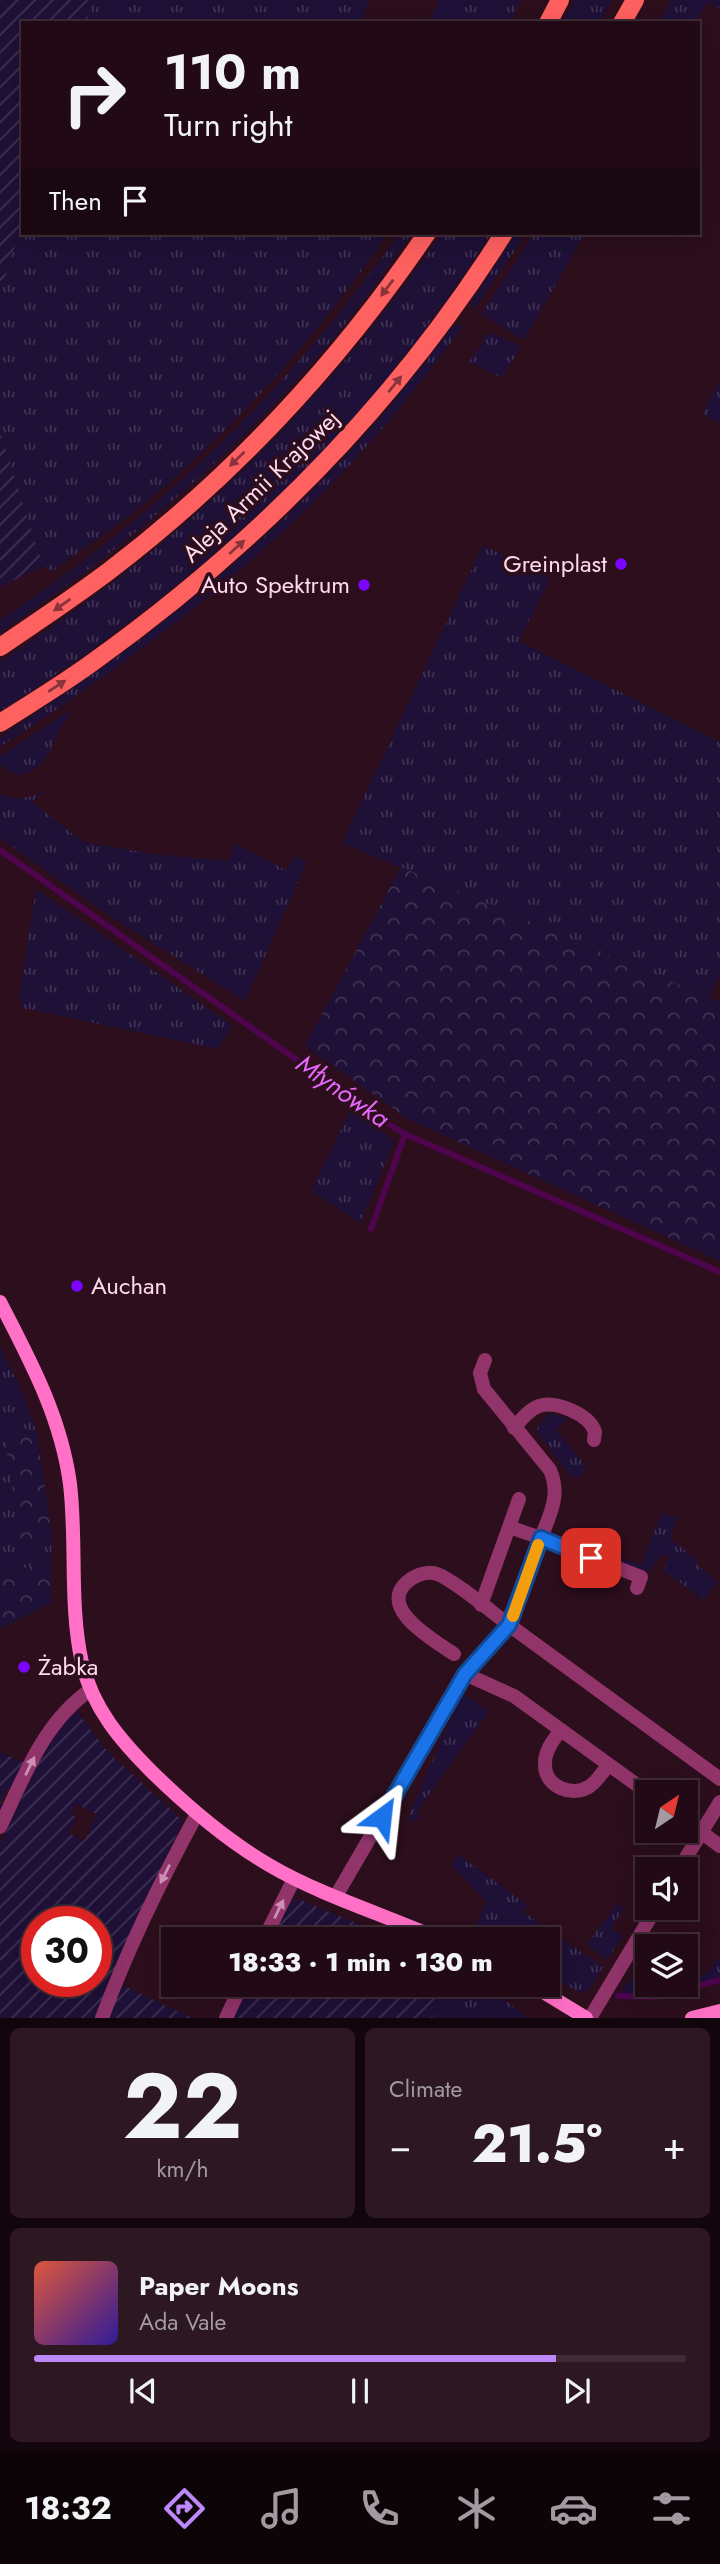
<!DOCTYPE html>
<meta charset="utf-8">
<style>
body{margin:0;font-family:Jost,sans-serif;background:#2d1822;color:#f1f3f6;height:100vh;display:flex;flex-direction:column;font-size:26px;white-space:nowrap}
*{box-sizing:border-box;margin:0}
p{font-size:23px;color:#a29aa0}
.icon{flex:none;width:38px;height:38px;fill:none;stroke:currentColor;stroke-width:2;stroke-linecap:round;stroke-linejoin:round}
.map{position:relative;height:2018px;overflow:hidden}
.sheet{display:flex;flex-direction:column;gap:10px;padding:10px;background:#12060c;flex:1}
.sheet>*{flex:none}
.top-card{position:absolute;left:21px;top:21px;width:679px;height:214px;border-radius:0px;box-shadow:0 7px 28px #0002,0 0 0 2px #3e2b34;background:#210a15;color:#f1f3f6;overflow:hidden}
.needle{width:46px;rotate:35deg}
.controls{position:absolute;left:635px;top:1780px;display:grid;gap:14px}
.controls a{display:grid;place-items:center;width:63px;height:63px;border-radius:0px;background:#210a15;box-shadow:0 7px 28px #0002,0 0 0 2px #3e2b34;font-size:35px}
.speed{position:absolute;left:21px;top:1906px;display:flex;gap:14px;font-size:35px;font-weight:700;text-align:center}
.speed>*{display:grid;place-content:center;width:91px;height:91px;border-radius:50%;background:#210a15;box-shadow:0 7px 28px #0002,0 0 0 2px #3e2b34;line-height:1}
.speed .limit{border:10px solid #d22;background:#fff;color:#111}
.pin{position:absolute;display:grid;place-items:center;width:60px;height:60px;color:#fff;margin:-30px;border-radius:14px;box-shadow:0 4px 10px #0006}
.me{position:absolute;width:77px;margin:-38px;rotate:30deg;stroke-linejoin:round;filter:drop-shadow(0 0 5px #0008)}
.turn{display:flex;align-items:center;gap:24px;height:147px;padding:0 28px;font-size:32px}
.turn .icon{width:91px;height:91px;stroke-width:2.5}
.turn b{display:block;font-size:49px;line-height:60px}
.then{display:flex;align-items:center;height:66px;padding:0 28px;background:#0003;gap:14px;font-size:26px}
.big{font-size:52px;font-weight:800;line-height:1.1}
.sheet .widget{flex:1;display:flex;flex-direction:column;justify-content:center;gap:10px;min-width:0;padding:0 24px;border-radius:10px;background:#2d1822}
.sheet .dial{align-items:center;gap:0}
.dial b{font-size:91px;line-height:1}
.song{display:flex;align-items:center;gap:21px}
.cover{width:84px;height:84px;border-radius:10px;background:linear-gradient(135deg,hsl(10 70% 55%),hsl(250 70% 35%))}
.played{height:7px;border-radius:4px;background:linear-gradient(90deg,#bc88fa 80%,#3e2b34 80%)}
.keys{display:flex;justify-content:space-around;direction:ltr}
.heat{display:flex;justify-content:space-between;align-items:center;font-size:38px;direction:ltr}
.sheet .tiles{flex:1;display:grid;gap:10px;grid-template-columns:1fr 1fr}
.widget:last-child{grid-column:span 2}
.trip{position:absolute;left:161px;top:1927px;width:399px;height:70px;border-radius:0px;background:#210a15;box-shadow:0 7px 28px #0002,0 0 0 2px #3e2b34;font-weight:800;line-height:70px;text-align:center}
.tabs{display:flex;height:112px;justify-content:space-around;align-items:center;background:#0d0408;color:#a29aa0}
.tabs .icon{width:49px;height:49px}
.tabs .active{color:#bc88fa}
.tabs b{font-size:32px;color:#f1f3f6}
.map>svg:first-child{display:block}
.grass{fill:url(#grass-tufts)}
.forest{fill:url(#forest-crowns)}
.garden{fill:url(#garden-furrows);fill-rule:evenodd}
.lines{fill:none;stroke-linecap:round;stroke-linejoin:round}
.stream{stroke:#4f044e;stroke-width:6}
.street{stroke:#91346a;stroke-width:14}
.secondary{stroke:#ff70c6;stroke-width:14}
.primary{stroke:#ff6160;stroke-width:18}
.oneway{fill:#8b333b}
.oneway2{fill:#ce8fb2}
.route-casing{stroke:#114b97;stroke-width:18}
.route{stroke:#1a73e8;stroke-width:12}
.slow{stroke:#f59e0b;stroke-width:12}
.poi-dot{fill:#7c05ff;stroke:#2c0e1c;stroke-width:2.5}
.labels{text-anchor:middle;stroke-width:7;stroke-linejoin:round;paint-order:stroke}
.street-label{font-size:24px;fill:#ffd9ed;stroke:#2c0e1c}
.poi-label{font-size:24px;fill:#ffd9ed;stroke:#2c0e1c;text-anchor:end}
.water-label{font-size:26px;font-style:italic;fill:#e767ff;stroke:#2c0e1c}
</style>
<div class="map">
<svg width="720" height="2018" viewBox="0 0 720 2018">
<defs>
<pattern id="grass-tufts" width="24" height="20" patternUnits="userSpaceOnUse" patternTransform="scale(1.75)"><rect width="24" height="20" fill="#1e1037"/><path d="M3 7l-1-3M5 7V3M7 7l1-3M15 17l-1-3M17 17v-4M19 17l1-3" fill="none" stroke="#403254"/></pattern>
<pattern id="forest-crowns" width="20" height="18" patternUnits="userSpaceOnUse" patternTransform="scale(1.75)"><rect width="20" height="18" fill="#1e1037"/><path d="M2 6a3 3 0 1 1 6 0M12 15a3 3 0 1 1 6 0" fill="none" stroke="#403254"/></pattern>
<pattern id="garden-furrows" width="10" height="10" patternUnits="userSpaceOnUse" patternTransform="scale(1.75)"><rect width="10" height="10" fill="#1e1037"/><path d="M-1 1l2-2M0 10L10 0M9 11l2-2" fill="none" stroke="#403254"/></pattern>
</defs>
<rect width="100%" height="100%" fill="#2c0e1c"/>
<path class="grass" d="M93,0H370L359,23H86Z
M439,0H521L510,23H428Z
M575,0H612L600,23H562Z
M671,0H720V9L707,2L696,23H659Z
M23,221V233H388C323,329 240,423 151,498C120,524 85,547 53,571L43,566L0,432V292Z
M400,233H412C386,269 361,306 332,340C235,453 125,549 0,632V620C161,513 288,390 400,233Z
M442,233H492C451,295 407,356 358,412C254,529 133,627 0,711V662C179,547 321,408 442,233Z
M516,233H527L475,309L472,304L474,298Z
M535,233H585L524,340L481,314Z
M459,324L463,327C429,372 394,417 355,459C250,573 130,662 0,747V739L6,733C117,661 222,582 315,488C365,438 410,383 453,326Z
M490,333L521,346L502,378L469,362L482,344L485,335Z
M720,380V423L703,414Z
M483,545L550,579L519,641L720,742V975L709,997L342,843Z
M74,708C72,713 63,723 59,731C50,750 43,773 18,775L8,771L0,764V756Z
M47,790L32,802L83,842L153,854L228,861L236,844L286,870L294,856L307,862L245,1001L102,911L0,838V794C17,803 31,797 47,790Z
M36,889L232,1025L218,1049L23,1008L19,997Z
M351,1109L395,1141L360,1223L311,1191Z
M0,1347L25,1398L37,1433L26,1429L43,1548L52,1535L51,1554L0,1582Z
M550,1413L567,1419L556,1430L585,1465L581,1479L570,1475L536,1430Z
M662,1513L677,1518L670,1539L698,1560L696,1564L718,1582L704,1600L663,1570L670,1558L663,1554L645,1575L575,1549L578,1541L641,1565Z
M462,1693L489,1711L417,1811L420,1816L415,1822L408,1818Z
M459,1855L528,1905L523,1912L603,1967L589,1990L581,1993L548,1976V1939H469L487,1902L451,1865Z
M617,1904L624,1908L611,1928L623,1936L607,1960L587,1944Z
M720,1959V1980L656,1997L618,1996L631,1978L644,1979L641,1987L654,1985L686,1984V1978L707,1974L716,1960Z
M451,1984L487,1985L527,2018H432Z"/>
<path class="forest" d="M401,867L720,1002V1261L408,1119L305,1046Z
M26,1429L37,1433L52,1535L43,1548L21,1543L5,1441Z
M51,1554V1603L0,1629V1582Z"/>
<path class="garden" d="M0,0H93L86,23H23V221L0,292Z
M0,432L43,566L0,587Z
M75,1709L108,1752L183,1821L110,1978L97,2018H0V1845L43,1752ZM77,1804L97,1814L84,1841L68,1833L77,1817L71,1815ZM37,1922H96V1981H37Z
M0,1752L24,1763L12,1787L6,1790L0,1802L4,1804L0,1814Z
M296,1898L395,1939H272L288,1906Z
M122,1985L192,2018H107Z
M250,1985H451L432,2018H233Z"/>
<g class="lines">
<path class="stream" d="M0,850L382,1120L405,1134L720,1272
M371,1229L405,1134
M618,1996L656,1997L720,1980"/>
<path class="street" d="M514,1428C521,1420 528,1410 539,1406C556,1400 590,1415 595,1432L594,1440
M509,1527L519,1499
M481,1605L509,1527L541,1538C550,1514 561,1495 550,1470L484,1389L480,1373L485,1360
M454,1654C435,1641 372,1606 411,1579C418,1574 429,1571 437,1574C454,1580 493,1613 509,1625L541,1538L641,1577L637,1588
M561,1730C553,1740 544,1752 545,1765C545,1787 573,1798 590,1786C598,1780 603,1772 608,1765
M648,1793L514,1696L465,1674L509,1625L720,1779
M686,1821L720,1846
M0,1827C24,1777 43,1723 90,1690
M679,1869L720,1802
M336,1896L465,1674
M264,1939L294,1879
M102,2018C128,1948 161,1880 197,1814
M226,2018L242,1984
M590,2018L656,1908"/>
<path class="secondary" d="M0,1302C30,1360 61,1417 70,1484C77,1543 69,1605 82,1663C93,1709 121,1741 153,1773C189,1808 226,1840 269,1865C322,1896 383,1914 439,1939
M530,1984L586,2018
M692,2018L720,2011"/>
<path class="primary" d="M548,23L560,0
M622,23L635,0
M0,647C37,622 73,598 109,571C232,477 340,361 427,233
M0,723C31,703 63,684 93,662C256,545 397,403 504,233"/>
</g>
<defs><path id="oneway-solid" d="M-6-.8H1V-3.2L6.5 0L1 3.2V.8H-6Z" transform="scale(1.75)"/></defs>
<g class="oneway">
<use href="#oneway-solid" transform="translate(387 288) rotate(127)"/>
<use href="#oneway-solid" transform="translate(395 384) rotate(-51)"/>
<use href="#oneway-solid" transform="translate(237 459) rotate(136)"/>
<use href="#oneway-solid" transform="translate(237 547) rotate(-42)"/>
<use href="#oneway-solid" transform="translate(62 605) rotate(145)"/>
<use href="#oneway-solid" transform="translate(57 686) rotate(-33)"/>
</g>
<g class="oneway2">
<use href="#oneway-solid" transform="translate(30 1766) rotate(-64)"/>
<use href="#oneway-solid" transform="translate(165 1874) rotate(117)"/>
<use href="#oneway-solid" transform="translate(279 1909) rotate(-64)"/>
</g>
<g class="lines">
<defs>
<path id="route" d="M382,1817L465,1674L509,1625L541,1538L591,1558"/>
</defs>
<use href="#route" class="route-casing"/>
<use href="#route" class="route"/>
<path class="slow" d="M513,1616L538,1545"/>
</g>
<g class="poi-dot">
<circle cx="621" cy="564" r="7"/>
<circle cx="364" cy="585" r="7"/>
<circle cx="77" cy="1286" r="7"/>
<circle cx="24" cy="1667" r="7"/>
</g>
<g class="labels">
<g class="street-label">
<text transform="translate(261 486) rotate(-44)" y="8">Aleja Armii Krajowej</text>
</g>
<g class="poi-label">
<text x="607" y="572">Greinplast</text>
<text x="350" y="593">Auto Spektrum</text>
<text x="91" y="1294" text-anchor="start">Auchan</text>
<text x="38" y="1675" text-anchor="start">Żabka</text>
</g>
<g class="water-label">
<text transform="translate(343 1091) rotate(35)" y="9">Młynówka</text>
</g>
</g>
</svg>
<div class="controls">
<a><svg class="needle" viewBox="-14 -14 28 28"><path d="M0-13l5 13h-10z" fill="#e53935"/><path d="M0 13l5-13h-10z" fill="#a29aa0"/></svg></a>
<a><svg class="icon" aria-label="sound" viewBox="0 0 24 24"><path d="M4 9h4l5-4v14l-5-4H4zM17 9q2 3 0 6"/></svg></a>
<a><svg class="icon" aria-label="layers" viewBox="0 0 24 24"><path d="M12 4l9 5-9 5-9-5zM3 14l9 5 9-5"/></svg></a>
</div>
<div class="speed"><div class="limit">30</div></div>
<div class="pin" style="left:591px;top:1558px;background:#d93025"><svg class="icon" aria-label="arrive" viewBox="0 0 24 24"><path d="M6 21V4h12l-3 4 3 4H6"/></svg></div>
<svg class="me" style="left:382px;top:1817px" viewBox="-20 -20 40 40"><path d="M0-17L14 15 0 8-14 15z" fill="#1a73e8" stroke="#fff" stroke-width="4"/></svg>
<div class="trip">18:33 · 1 min · 130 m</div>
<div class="top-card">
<div class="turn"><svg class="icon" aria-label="right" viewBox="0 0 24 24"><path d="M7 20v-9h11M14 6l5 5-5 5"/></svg><div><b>110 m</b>Turn right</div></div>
<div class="then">Then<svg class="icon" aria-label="arrive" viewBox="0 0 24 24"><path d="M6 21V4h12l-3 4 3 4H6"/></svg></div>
</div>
</div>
<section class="sheet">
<div class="tiles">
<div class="widget dial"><b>22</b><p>km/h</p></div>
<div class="widget"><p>Climate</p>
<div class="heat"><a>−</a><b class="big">21.5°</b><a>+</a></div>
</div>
<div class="widget">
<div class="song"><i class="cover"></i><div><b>Paper Moons</b><p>Ada Vale</p></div></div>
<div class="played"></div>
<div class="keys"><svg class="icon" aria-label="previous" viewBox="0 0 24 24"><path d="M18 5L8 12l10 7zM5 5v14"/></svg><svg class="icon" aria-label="pause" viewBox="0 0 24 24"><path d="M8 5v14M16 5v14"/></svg><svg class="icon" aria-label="next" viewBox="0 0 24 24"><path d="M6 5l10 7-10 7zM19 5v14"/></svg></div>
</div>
</div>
</section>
<nav class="tabs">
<b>18:32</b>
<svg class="icon active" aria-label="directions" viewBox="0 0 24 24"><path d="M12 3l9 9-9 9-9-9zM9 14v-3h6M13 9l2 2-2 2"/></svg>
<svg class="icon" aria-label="music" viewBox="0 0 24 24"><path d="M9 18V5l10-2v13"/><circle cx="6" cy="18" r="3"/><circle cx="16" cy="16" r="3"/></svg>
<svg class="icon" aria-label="phone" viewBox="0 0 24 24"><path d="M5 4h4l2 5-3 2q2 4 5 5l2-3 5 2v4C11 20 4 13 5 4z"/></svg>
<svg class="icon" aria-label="climate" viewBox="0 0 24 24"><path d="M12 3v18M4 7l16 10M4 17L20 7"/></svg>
<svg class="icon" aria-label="car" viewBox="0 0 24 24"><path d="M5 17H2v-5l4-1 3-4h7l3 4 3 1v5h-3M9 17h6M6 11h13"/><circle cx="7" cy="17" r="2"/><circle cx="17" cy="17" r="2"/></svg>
<svg class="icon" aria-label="filters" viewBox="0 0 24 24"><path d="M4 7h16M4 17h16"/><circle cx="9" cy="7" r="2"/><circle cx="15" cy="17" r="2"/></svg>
</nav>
